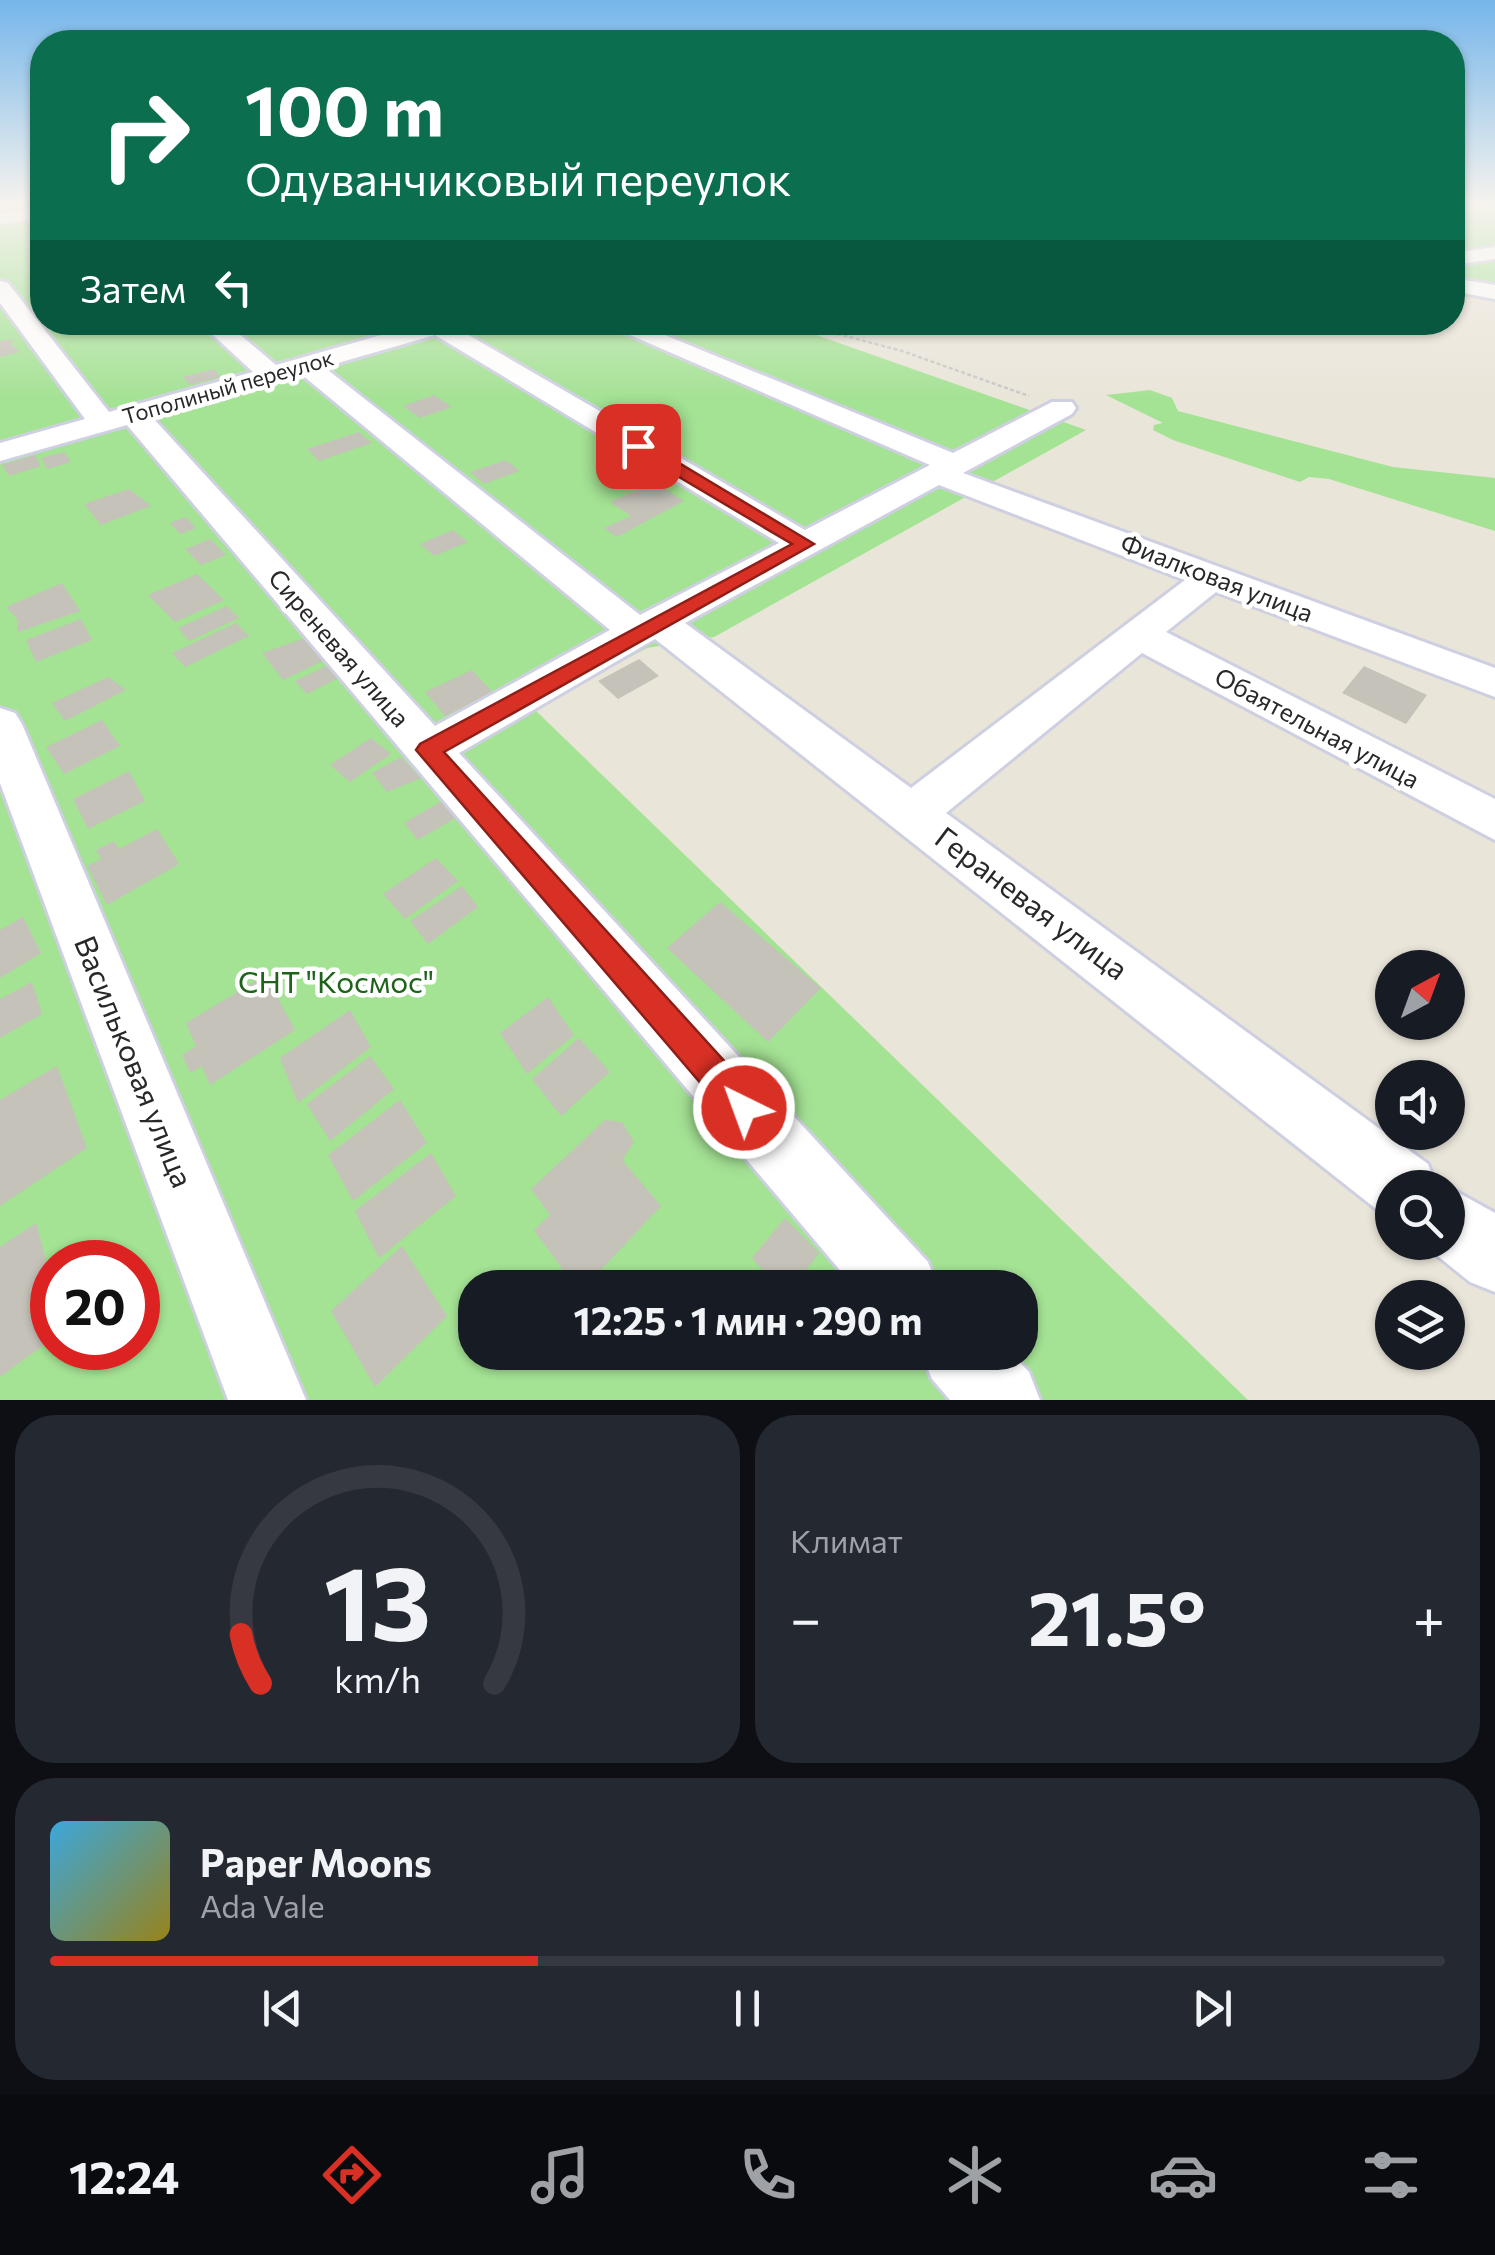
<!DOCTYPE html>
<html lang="ru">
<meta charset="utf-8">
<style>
body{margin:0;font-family:Commissioner,sans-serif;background:#242831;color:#f1f3f6;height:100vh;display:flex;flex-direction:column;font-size:38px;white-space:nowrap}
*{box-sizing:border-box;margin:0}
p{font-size:32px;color:#9ea1a6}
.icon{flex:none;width:55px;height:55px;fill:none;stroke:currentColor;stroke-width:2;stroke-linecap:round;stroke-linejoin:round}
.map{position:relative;height:1400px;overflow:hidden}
.details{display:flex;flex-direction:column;gap:15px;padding:15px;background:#0d0f14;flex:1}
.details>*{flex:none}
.hud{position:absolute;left:30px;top:30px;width:1435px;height:305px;border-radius:40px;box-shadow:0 2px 8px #0004;background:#0b6e4f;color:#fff;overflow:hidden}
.needle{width:65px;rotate:41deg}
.fabs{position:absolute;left:1375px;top:950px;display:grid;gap:20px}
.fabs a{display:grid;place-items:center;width:90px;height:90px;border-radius:50%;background:#171b24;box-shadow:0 2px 8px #0004;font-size:50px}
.speed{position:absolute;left:30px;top:1240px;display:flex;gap:20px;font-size:50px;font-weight:700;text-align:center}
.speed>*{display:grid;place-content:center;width:130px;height:130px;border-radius:50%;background:#171b24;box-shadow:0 2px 8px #0004;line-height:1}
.speed .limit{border:15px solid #d22;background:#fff;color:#111}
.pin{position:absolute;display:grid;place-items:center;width:85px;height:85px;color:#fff;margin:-42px;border-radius:20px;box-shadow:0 5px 15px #0006}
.me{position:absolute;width:110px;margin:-55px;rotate:318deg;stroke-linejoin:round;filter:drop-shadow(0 0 8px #0008)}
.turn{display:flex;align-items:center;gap:35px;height:210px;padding:0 50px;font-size:45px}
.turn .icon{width:130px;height:130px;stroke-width:2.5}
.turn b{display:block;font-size:70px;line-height:85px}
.then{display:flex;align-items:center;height:95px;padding:0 50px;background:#0003;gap:20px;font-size:38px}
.big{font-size:75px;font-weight:700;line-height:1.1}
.details .tile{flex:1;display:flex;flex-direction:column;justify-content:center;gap:15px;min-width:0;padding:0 35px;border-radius:40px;background:#242831}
.details .dial{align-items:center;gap:0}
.dial svg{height:260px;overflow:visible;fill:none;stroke:#363941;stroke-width:7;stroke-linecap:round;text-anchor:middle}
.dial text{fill:#f1f3f6;stroke:none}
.song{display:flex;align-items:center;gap:30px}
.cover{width:120px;height:120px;border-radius:15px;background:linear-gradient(135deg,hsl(200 70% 55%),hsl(50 70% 35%))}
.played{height:10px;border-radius:5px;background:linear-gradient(90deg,#d93025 35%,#363941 35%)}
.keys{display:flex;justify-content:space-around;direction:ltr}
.heat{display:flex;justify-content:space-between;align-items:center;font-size:55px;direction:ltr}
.details .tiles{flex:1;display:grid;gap:15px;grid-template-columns:1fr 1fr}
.tile:last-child{grid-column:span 2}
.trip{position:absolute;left:458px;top:1270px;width:580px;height:100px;border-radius:40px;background:#171b24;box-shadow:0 2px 8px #0004;font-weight:700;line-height:100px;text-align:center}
.dock{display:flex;height:160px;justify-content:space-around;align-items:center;background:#090b0e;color:#9ea1a6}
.dock .icon{width:70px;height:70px}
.dock .on{color:#d93025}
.dock b{font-size:45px;color:#f1f3f6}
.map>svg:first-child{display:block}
.green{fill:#a4e294;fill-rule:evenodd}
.building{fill:#c5c2b9}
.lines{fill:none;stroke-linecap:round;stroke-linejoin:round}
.minor-casing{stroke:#cecfe1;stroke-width:6}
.path{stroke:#c7c7c7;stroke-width:2.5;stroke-dasharray:4 2.5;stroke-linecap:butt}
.minor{fill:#fff;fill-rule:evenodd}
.route{fill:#d93025;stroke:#8d1f18;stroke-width:2.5}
.labels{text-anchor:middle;stroke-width:9;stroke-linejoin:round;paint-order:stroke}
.far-street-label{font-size:22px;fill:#282828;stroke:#fff}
.street-label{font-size:25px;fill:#282828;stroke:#fff}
.near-street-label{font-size:30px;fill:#282828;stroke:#fff}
.near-park-label{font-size:30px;fill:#1e6319;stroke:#fff}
</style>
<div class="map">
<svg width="1495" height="1400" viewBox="0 0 1495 1400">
<rect width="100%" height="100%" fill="#eae5d9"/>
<path class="green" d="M0,204H42V322L782,323L1086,430L714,637L647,648L533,708L1248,1400H0ZM52,1262H138V1348H52ZM475,1288H1020V1352H475Z
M1453,204H1495V246L1453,249Z
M1495,250V301L1453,292L1452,254Z
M1150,390L1172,398L1178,411L1393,467L1495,478V531L1329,479L1309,477L1300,482L1173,440L1153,430L1154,425L1163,423L1106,395Z"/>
<path class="building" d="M14,339L11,344L20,352L0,357V341Z
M214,369L221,377L189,385L183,377Z
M434,395L452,407L420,418L403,406Z
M359,432L372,443L319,461L307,449Z
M64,452L71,462L47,469L41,458Z
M35,455L41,466L9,476L2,465Z
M506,460L520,471L484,484L470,472Z
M655,483L684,501L617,537L604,528L631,516L610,502Z
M129,489L151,506L101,525L84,504Z
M186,517L196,528L180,534L170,523Z
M453,530L468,542L434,556L420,544Z
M210,539L226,555L201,565L185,549Z
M197,574L224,600L175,622L148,595Z
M62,583L80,611L18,632L17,619L6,607Z
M227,606L239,618L189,641L178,628Z
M81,619L92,640L36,662L26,640Z
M236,623L249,636L185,667L172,653Z
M305,638L325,660L283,680L262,653Z
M639,659L659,676L618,699L598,681Z
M326,666L338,678L307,694L295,681Z
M1364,666L1427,695L1406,724L1342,693Z
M472,670L493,693L445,716L425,692Z
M108,677L126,690L65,721L52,703Z
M102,720L120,746L64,774L46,747Z
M371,738L391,754L350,782L330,765Z
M401,757L421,778L387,792L372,773Z
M129,771L145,801L88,829L73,799Z
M442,801L457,817L418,840L404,823Z
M157,829L179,864L107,905L87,866L101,859L96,850L114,841L119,849Z
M436,858L458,881L405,919L383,894Z
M462,886L478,907L428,944L410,921Z
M720,902L821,988L768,1042L667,948Z
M23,917L41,953L0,978V930Z
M265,975L295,1030L210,1085L202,1066L190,1073L182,1055L196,1046L186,1023Z
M32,982L42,1014L0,1038V999Z
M548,997L574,1035L527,1074L500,1033Z
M350,1010L371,1047L298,1103L280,1058Z
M579,1038L610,1072L561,1116L532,1079Z
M370,1056L394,1089L330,1141L307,1104Z
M57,1066L87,1148L0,1206V1100Z
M400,1100L427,1143L353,1201L328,1155Z
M605,1120L622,1122L634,1142L622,1160L661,1206L584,1288H576L534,1230L550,1215L531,1189Z
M431,1153L456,1196L379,1258L355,1211Z
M785,1218L819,1253L792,1288H779L752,1258Z
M36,1223L52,1283V1339L0,1377V1247Z
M402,1246L447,1316L375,1387L331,1311Z"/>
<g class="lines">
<defs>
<path id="minor" d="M42,207V217L0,224V214Z
M1495,247V259L1452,265V253Z
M1452,278L1495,285V299L1452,291Z
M0,281L8,283L109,412L253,372L199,322H225L276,365L427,322H466L458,329L805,530L930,465L600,322H633L953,453L1052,402H1072L1076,408L1072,414L963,473L1495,668V697L1216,592L1166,632L1495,799V840L1142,653L946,813L1428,1164L1437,1188H1392V1217L1380,1212L655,639L459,753L928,1262L938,1288H855L127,425L0,461V443L85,419L0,303ZM435,335L779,543L640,615L324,367ZM301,374L610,630L435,726L152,417ZM939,485L1185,580L911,788L685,623Z
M0,708L15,713L22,724L306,1400H228L0,783Z
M1448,1187L1495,1213V1292L1470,1282L1424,1245L1448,1242Z
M921,1352H1010L1029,1372L1040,1400H950L932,1379Z"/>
</defs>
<use href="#minor" class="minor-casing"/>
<path class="path" d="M793,322L902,351L1029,396"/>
<use href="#minor" class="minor"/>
</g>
<linearGradient id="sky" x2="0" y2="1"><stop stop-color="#75b6ea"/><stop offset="0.51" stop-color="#f6f3ee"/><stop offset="1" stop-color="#f6f3ee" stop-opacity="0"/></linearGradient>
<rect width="1495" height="400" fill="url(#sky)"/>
<path class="route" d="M632,442H644L814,544L444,752L756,1096L761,1108L756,1120L744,1125L732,1120L416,750L420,744L792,544L632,449Z"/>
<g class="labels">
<g class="far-street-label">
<text transform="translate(228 387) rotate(-16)" y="8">Тополиный переулок</text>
</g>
<g class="street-label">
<text transform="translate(1217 578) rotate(21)" y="9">Фиалковая улица</text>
<text transform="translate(339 648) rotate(49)" y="9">Сиреневая улица</text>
<text transform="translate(1317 728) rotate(28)" y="9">Обаятельная улица</text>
</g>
<g class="near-street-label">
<text transform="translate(1031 904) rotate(37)" y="10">Гераневая улица</text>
<text transform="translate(133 1062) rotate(68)" y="10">Васильковая улица</text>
</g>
<g class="near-park-label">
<text x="336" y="993">СНТ "Космос"</text>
</g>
</g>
</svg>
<div class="fabs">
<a><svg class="needle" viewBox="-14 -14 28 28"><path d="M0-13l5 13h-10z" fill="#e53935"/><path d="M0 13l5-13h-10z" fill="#9ea1a6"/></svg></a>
<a><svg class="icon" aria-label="sound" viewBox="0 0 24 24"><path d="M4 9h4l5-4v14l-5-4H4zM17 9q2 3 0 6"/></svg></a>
<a><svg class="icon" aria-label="search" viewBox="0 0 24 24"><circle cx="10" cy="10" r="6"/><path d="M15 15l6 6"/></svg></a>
<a><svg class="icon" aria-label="layers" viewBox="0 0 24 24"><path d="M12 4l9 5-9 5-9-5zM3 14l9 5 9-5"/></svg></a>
</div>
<div class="speed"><div class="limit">20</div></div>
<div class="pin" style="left:638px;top:446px;background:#d93025"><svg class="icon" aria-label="arrive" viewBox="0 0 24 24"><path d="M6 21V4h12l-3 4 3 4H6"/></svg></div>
<svg class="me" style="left:744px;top:1108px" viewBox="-20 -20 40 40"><circle r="17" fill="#d93025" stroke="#fff" stroke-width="3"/><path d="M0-11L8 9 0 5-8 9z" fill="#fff"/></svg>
<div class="trip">12:25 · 1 мин · 290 m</div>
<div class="hud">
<div class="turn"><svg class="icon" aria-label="right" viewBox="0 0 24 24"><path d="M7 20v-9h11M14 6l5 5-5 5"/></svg><div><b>100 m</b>Одуванчиковый переулок</div></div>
<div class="then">Затем<svg class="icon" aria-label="left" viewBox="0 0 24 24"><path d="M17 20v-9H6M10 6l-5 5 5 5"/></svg></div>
</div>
</div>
<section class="details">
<div class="tiles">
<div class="tile dial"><svg viewBox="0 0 100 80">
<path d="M14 69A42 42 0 1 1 86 69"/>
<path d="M14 69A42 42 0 0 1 8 54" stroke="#d93025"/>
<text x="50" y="56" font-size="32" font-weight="700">13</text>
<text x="50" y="72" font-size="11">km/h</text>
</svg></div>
<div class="tile"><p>Климат</p>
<div class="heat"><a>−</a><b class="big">21.5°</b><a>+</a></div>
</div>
<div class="tile">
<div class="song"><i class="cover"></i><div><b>Paper Moons</b><p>Ada Vale</p></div></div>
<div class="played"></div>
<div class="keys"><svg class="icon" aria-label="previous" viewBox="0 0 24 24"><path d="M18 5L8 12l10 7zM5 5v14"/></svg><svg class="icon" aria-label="pause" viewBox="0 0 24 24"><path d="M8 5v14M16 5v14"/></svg><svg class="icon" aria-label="next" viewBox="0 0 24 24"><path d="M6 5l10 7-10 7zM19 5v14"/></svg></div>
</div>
</div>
</section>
<nav class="dock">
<b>12:24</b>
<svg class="icon on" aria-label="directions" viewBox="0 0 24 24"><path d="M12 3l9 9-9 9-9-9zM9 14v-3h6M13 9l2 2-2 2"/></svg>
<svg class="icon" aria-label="music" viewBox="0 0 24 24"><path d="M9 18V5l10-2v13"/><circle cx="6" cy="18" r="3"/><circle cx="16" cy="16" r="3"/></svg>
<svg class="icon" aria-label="phone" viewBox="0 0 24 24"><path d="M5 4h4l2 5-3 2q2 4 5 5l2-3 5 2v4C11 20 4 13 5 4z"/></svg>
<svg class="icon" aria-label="climate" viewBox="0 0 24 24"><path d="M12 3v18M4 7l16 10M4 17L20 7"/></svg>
<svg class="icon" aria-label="car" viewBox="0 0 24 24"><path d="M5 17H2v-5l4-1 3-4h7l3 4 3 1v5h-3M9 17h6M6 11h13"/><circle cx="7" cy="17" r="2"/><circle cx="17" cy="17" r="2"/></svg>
<svg class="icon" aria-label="filters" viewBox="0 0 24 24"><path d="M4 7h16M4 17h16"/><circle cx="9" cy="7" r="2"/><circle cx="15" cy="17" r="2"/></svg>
</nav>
